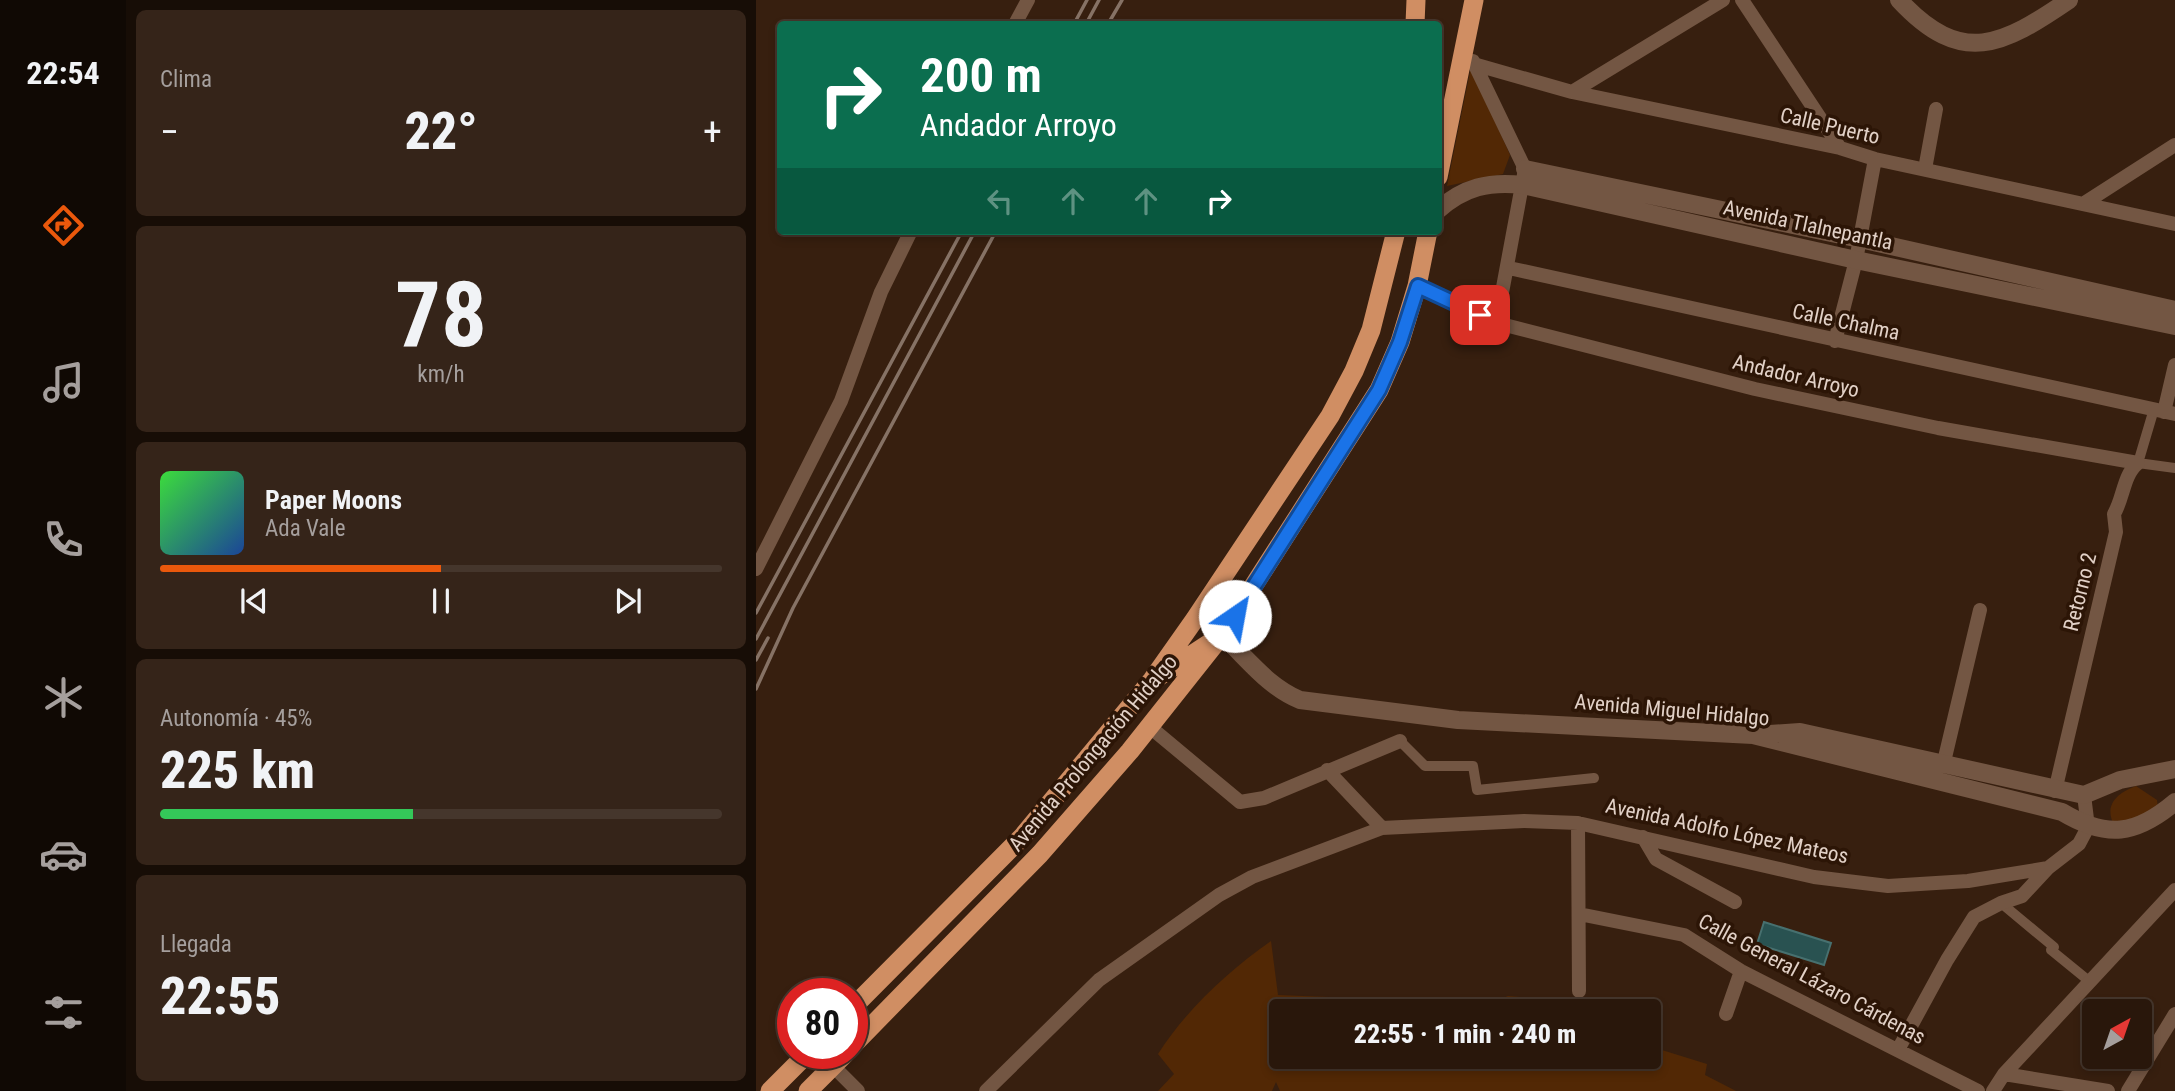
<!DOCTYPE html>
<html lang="es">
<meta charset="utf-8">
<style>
body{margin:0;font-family:"Roboto Condensed",sans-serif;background:#352419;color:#f1f3f6;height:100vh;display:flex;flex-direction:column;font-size:26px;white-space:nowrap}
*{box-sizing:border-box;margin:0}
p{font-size:23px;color:#a59f9d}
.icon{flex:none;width:38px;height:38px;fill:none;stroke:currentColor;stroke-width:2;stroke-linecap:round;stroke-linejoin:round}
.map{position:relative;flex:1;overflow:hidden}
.panel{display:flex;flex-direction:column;gap:10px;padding:10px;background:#170d06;width:630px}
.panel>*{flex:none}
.banner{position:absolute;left:21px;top:21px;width:665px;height:214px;border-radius:7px;box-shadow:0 4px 10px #0003,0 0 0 2px #45362c;background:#0b6e4f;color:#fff;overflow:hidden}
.needle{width:46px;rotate:40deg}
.tools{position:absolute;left:1326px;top:999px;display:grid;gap:14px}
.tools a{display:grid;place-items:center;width:70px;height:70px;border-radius:7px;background:#29170b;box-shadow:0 4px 10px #0003,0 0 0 2px #45362c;font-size:35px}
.speed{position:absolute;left:21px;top:978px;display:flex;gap:14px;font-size:35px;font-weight:700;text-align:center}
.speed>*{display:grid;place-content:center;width:91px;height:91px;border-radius:50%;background:#29170b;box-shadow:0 4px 10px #0003,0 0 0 2px #45362c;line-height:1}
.speed .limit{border:10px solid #d22;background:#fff;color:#111}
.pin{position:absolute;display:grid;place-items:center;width:60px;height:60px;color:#fff;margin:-30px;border-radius:14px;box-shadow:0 4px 10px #0006}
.me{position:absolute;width:77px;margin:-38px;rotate:33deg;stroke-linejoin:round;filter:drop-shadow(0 0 5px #0008)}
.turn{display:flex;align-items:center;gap:24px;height:147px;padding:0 28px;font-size:32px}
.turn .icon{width:91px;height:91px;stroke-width:2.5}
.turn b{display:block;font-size:49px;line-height:60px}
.lanes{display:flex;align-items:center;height:66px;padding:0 28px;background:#0003;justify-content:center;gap:35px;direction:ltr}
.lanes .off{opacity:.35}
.big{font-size:52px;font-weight:800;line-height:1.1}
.panel .tile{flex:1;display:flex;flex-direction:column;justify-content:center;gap:10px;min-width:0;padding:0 24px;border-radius:10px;background:#352419}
.panel .dial{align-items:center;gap:0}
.dial b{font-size:91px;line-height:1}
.song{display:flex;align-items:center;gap:21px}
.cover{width:84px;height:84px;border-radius:10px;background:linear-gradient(135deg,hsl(120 70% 55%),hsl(220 70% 35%))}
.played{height:7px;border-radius:4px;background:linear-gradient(90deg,#ea580c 50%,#45362c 50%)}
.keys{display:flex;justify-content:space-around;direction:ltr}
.heat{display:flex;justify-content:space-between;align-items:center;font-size:38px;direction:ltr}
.charge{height:10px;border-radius:5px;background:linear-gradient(90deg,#34c759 45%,#45362c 0)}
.trip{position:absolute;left:513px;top:999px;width:392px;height:70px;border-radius:7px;background:#29170b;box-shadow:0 4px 10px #0003,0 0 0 2px #45362c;font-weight:800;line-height:70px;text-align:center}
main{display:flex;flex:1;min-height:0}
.tabs{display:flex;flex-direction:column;width:126px;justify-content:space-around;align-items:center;background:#100904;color:#a59f9d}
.tabs .icon{width:49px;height:49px}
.tabs .current{color:#ea580c}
.tabs b{font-size:32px;color:#f1f3f6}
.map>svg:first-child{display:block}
.green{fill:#522805}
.building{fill:#295251;stroke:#47706f;stroke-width:2}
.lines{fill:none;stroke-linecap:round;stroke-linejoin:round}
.pedestrian{stroke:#735643;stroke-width:10}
.minor{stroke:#735643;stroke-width:14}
.tertiary{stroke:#735643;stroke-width:18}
.trunk{stroke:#d08e63;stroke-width:19}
.rail{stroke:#867265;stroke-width:3.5}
.route-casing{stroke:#114b97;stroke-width:18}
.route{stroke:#1a73e8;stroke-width:12}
.labels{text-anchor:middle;stroke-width:7;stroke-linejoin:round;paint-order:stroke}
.street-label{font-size:21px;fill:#e2d1c7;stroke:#2c1506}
</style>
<main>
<nav class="tabs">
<b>22:54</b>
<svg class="icon current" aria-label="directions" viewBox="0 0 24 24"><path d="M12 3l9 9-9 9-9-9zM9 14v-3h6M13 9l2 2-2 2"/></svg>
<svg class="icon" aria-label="music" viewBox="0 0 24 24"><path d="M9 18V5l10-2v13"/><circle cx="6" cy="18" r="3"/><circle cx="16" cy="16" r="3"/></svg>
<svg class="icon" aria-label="phone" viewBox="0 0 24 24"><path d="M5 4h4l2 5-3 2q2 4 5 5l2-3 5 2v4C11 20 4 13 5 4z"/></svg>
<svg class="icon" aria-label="climate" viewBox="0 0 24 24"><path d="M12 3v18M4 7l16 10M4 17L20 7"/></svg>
<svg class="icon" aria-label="car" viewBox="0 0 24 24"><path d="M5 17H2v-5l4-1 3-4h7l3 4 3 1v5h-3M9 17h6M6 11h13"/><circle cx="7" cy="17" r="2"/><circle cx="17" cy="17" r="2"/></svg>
<svg class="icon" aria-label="filters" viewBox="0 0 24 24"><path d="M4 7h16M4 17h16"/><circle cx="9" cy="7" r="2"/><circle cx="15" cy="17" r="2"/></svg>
</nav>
<section class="panel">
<div class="tile"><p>Clima</p>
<div class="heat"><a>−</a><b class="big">22°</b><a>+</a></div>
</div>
<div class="tile dial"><b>78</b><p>km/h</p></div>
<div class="tile">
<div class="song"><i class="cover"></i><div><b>Paper Moons</b><p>Ada Vale</p></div></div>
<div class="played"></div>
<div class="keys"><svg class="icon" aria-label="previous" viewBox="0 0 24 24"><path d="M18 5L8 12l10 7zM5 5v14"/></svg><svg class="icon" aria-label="pause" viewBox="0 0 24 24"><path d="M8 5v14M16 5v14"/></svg><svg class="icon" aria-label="next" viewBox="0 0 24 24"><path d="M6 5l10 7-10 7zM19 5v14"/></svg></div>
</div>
<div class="tile"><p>Autonomía · 45%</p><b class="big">225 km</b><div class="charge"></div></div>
<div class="tile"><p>Llegada</p><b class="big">22:55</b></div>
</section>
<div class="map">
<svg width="1419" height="1091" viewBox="0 0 1419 1091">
<rect width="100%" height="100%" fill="#371f0f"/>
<path class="green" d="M715,67L754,155L747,174L691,186Z
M1380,786L1401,800L1402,809L1374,825L1357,823C1348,803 1364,792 1380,786Z
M515,941L522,995L624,999L626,1011L525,1012V1057H892L893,1046L951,1064L949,1075L980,1091H524L520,1082L516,1091H402L418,1074L402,1054C431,1009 471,972 515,941Z
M752,996L832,1003L833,1011H716Z"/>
<path class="building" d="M1008,922L1075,943L1068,965L1001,944Z"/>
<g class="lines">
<path class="pedestrian" d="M1398,409L1382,463L1419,468
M644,741L669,766H717L721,790L838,778
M1245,903L1298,947L1295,950L1333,981"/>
<path class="minor" d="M986,0L1084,148
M259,24L272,0
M717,61L769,169L745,298
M721,65L816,92L1084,148L1119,159L1419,224
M816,92L967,0
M1169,169L1180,109
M1327,204L1419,145
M753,268L1419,414
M661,286L745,324L999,389L1182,428L1382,463
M1079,341L1100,260L1119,159
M1408,412L1419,365
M0,569L85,401L125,292L155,231
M394,727L484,802L508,798L644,741
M1187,766L1224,610
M571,770L626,828
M1299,791L1360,532L1358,514C1368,497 1367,475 1382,463
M822,823L823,991
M887,837L900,859L979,902
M823,914L928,935L985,971L1222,1091
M970,1014L985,971
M1143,1048L1191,960L1218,917L1245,903L1266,896L1292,868
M77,1066L102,1091
M1248,1074L1352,1091
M230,1091L343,980L463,895L496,877L626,828L768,821L822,823L1058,877L1132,886L1212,881L1292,868L1323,844L1332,827L1328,795
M1237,1091L1248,1074L1419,890
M1372,1091L1419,1014"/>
<path class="tertiary" d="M1143,0C1206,68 1247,45 1313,0
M769,169L1104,239L1419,310
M682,210C708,187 733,181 767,185L1100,260L1419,326
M466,635C492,659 511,686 544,700L702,720L997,735L1306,812C1351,839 1380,835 1419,802
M1014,734L1044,732L1328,795L1364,780L1419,769"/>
<path class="trunk" d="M659,24L660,0
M682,177L718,0
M402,677L466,635L464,583
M96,1008L266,837L396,680L439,619L574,416L598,371L615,330L640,231
M96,1046L284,854L374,751L466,635L623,390L644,342L661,286L672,231
M14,1091L51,1054
M52,1091L89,1054"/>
<path class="rail" d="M318,24L331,0
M330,24L343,0
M352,24L366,0
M0,613L206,231
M0,639L219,231
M0,660L12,638
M0,689L37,608L240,231"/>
</g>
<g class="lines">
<defs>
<path id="route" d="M479,616L623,390L644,342L662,286L724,315"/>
</defs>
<use href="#route" class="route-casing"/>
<use href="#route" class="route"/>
</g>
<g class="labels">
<g class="street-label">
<text transform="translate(1074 126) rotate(13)" y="7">Calle Puerto</text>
<text transform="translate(1052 225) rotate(12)" y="7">Avenida Tlalnepantla</text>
<text transform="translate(1090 322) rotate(12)" y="7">Calle Chalma</text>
<text transform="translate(1040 376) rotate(13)" y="7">Andador Arroyo</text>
<text transform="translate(1324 592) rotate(-76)" y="7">Retorno 2</text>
<text transform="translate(916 710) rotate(5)" y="7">Avenida Miguel Hidalgo</text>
<text transform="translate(337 753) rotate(-50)" y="7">Avenida Prolongación Hidalgo</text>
<text transform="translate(971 831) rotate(12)" y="7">Avenida Adolfo López Mateos</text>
<text transform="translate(1056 979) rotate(28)" y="7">Calle General Lázaro Cárdenas</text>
</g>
</g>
</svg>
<div class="tools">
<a><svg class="needle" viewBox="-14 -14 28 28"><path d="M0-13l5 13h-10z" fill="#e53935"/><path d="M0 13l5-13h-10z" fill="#a59f9d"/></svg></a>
</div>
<div class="speed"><div class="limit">80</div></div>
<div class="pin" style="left:724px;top:315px;background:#d93025"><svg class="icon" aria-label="arrive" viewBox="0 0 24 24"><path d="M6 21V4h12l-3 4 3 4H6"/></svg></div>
<svg class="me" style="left:479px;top:616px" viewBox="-20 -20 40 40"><circle r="19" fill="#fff"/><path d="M0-13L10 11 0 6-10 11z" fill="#1a73e8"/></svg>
<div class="trip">22:55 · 1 min · 240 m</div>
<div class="banner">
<div class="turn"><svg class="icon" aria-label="right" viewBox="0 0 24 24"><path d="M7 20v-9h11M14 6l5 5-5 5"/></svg><div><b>200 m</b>Andador Arroyo</div></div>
<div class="lanes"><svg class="icon off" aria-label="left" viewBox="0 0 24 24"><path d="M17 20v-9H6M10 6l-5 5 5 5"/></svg><svg class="icon off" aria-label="ahead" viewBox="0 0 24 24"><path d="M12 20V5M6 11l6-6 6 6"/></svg><svg class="icon off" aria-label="ahead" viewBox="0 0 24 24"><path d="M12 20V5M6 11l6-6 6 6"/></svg><svg class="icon" aria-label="right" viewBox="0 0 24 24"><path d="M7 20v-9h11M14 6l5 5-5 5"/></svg></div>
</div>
</div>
</main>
